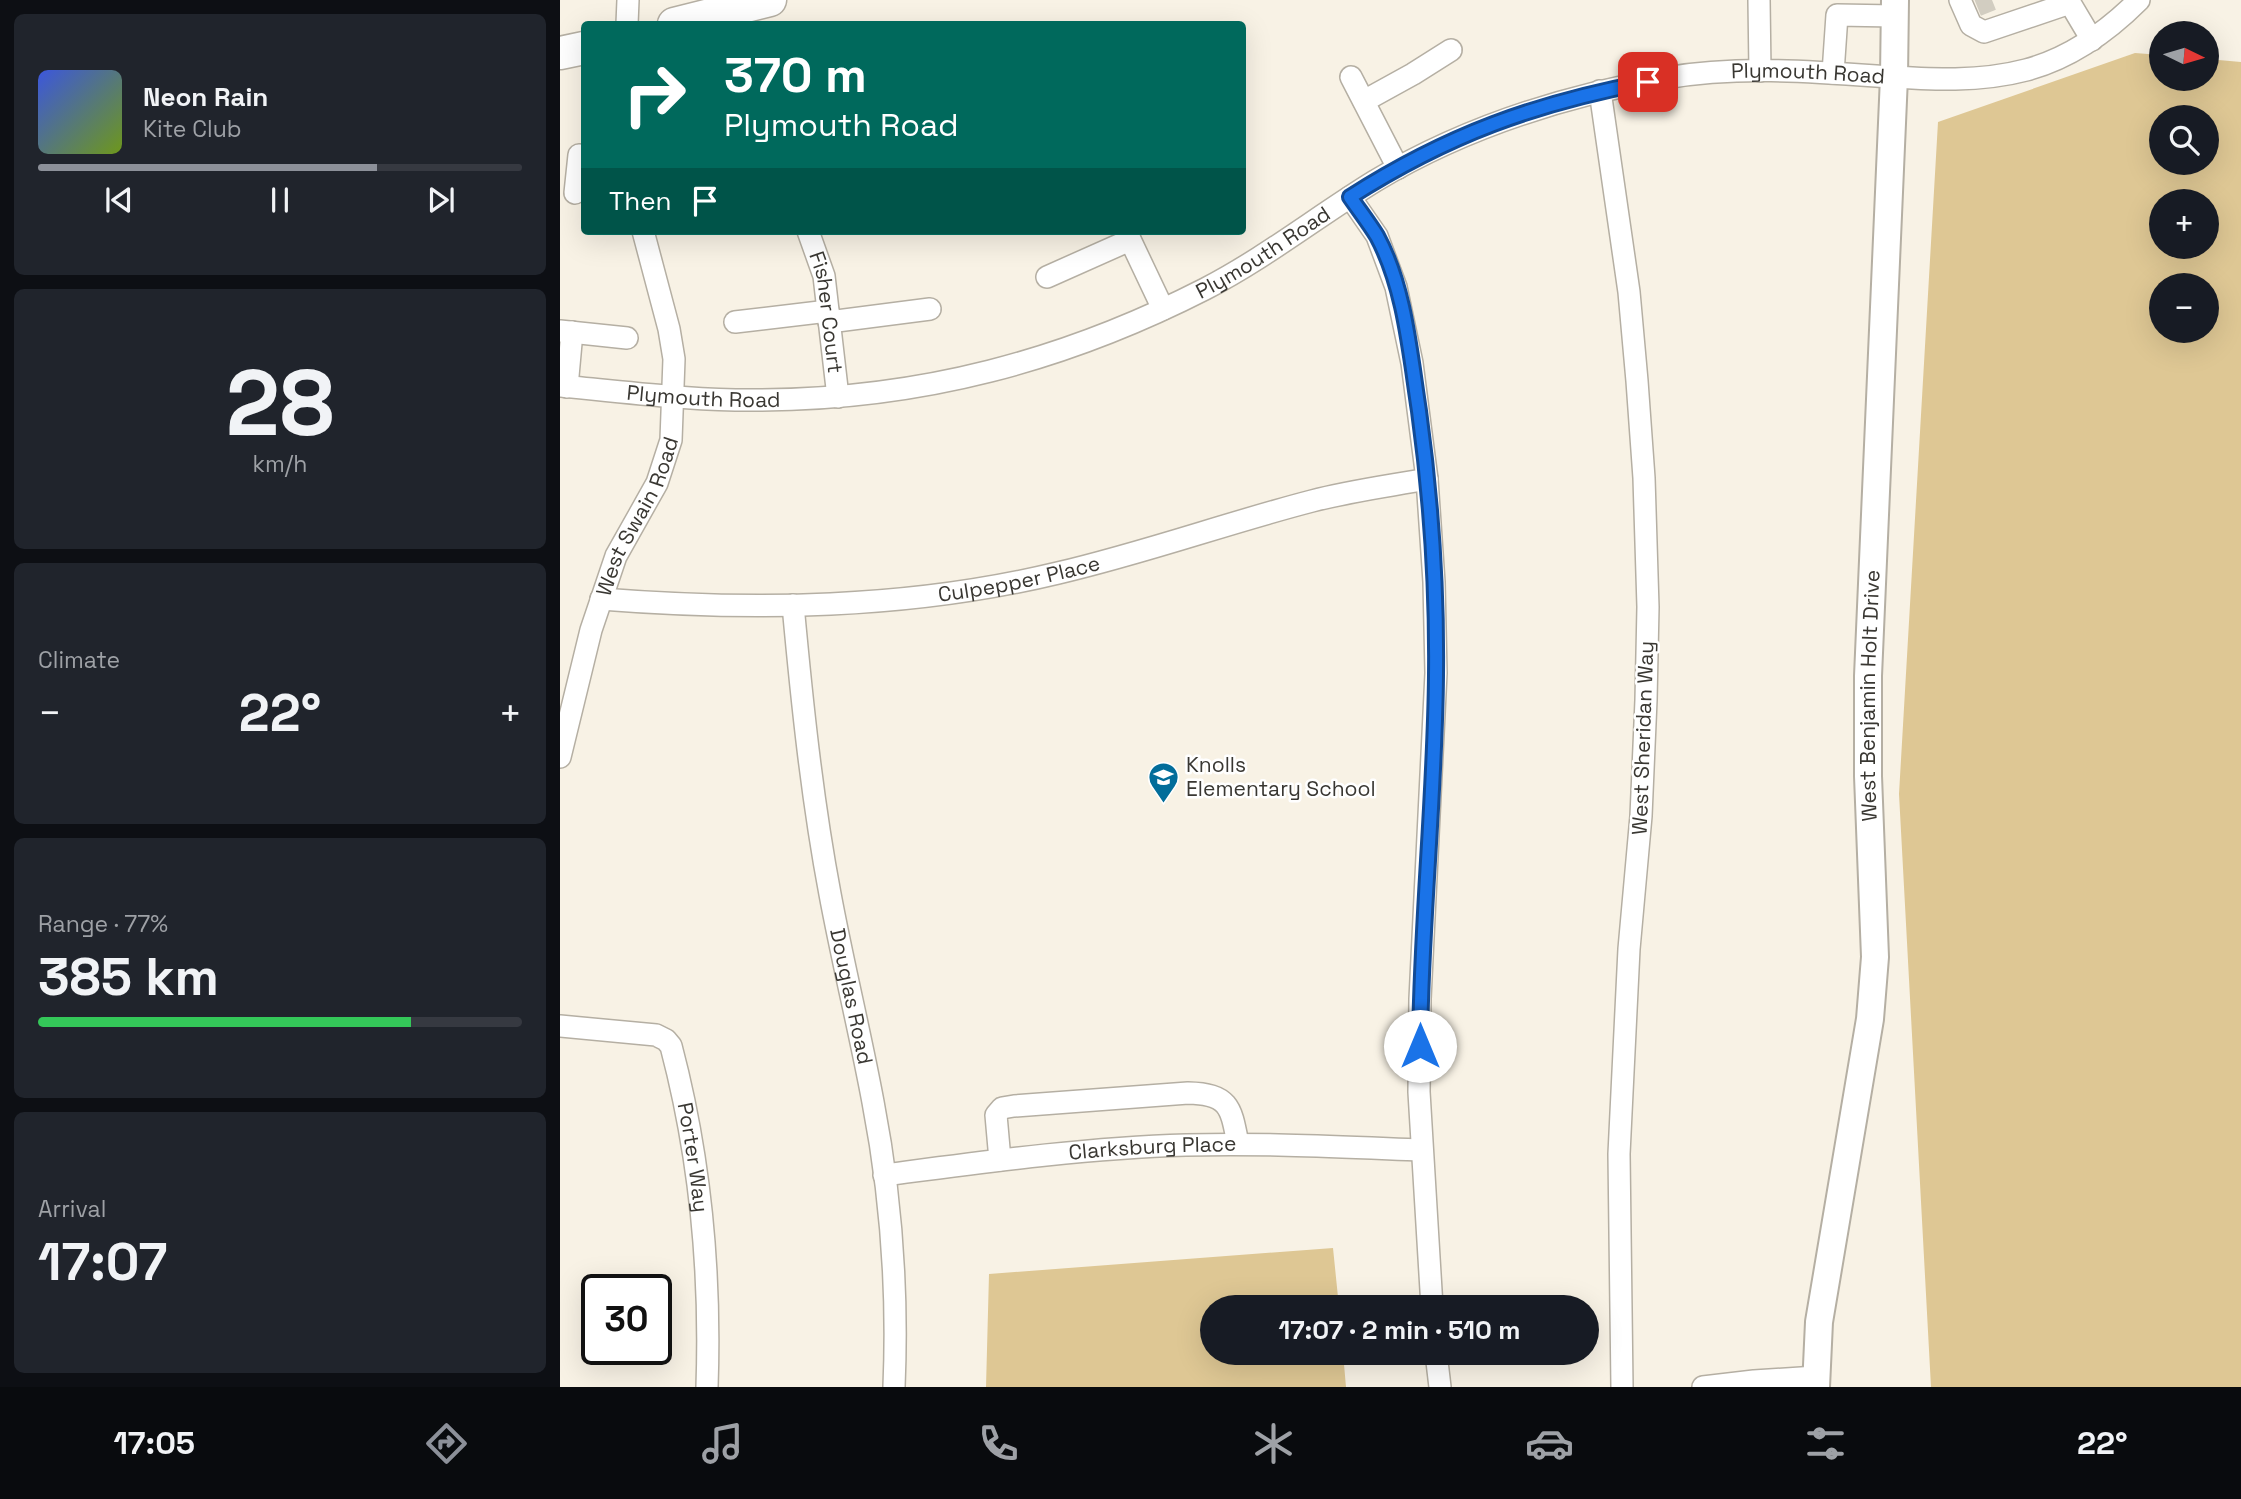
<!DOCTYPE html>
<meta charset="utf-8">
<style>
body{margin:0;font-family:"Space Grotesk",sans-serif;background:#20242c;color:#f1f3f6;height:100vh;display:flex;flex-direction:column;font-size:26px;white-space:nowrap}
*{box-sizing:border-box;margin:0}
p{font-size:23px;color:#9ea1a6}
.icon{flex:none;width:38px;height:38px;fill:none;stroke:currentColor;stroke-width:2;stroke-linecap:round;stroke-linejoin:round}
.map{position:relative;flex:1;overflow:hidden}
.side{display:flex;flex-direction:column;gap:14px;padding:14px;background:#0d0f14;width:560px}
.side>*{flex:none}
.hud{position:absolute;left:21px;top:21px;width:665px;height:214px;border-radius:7px;box-shadow:0 7px 28px #0002;background:#00695c;color:#fff;overflow:hidden}
.needle{width:46px;rotate:95deg}
.buttons{position:absolute;left:1589px;top:21px;display:grid;gap:14px}
.buttons a{display:grid;place-items:center;width:70px;height:70px;border-radius:50%;background:#171b24;box-shadow:0 7px 28px #0002;font-size:35px}
.speed{position:absolute;left:21px;top:1274px;display:flex;gap:14px;font-size:35px;font-weight:700;text-align:center}
.speed>*{display:grid;place-content:center;width:91px;height:91px;border-radius:50%;background:#171b24;box-shadow:0 7px 28px #0002;line-height:1}
.speed .limit{border:4px solid #111;border-radius:10px;background:#fff;color:#111}
.pin{position:absolute;display:grid;place-items:center;width:60px;height:60px;color:#fff;margin:-30px;border-radius:14px;box-shadow:0 4px 10px #0006}
.me{position:absolute;width:77px;margin:-38px;rotate:0deg;stroke-linejoin:round;filter:drop-shadow(0 0 5px #0008)}
.turn{display:flex;align-items:center;gap:24px;height:147px;padding:0 28px;font-size:32px}
.turn .icon{width:91px;height:91px;stroke-width:2.5}
.turn b{display:block;font-size:49px;line-height:60px}
.then{display:flex;align-items:center;height:66px;padding:0 28px;background:#0003;gap:14px;font-size:26px}
.big{font-size:52px;font-weight:600;line-height:1.1}
.side .tile{flex:1;display:flex;flex-direction:column;justify-content:center;gap:10px;min-width:0;padding:0 24px;border-radius:10px;background:#20242c}
.side .dial{align-items:center;gap:0}
.dial b{font-size:91px;line-height:1}
.song{display:flex;align-items:center;gap:21px}
.cover{width:84px;height:84px;border-radius:10px;background:linear-gradient(135deg,hsl(230 70% 55%),hsl(80 70% 35%))}
.played{height:7px;border-radius:4px;background:linear-gradient(90deg,#8c9099 70%,#363941 70%)}
.keys{display:flex;justify-content:space-around;direction:ltr}
.heat{display:flex;justify-content:space-between;align-items:center;font-size:38px;direction:ltr}
.charge{height:10px;border-radius:5px;background:linear-gradient(90deg,#34c759 77%,#363941 0)}
.trip{position:absolute;left:640px;top:1295px;width:399px;height:70px;border-radius:35px;background:#171b24;box-shadow:0 7px 28px #0002;font-weight:600;line-height:70px;text-align:center}
.tabs{display:flex;height:112px;justify-content:space-around;align-items:center;background:#090b0e;color:#9ea1a6}
.tabs .icon{width:49px;height:49px}
.tabs .active{color:#8c9099}
.tabs b{font-size:32px;color:#f1f3f6}
main{display:flex;flex:1;min-height:0}
.map>svg:first-child{display:block}
.green{fill:#dec794;fill-rule:evenodd}
.lines{fill:none;stroke-linecap:round;stroke-linejoin:round}
.minor-tunnel{stroke:#d2cdc1;stroke-width:21;stroke-dasharray:21 10;stroke-linecap:butt}
.minor-casing{stroke:#b5afa3;stroke-width:24}
.major-casing{stroke:#b5afa3;stroke-width:30}
.highway-casing{stroke:#b5afa3;stroke-width:35}
.minor{stroke:#fff;stroke-width:21}
.major{stroke:#fff;stroke-width:26}
.highway{stroke:#fff;stroke-width:32}
.route-casing{stroke:#114b97;stroke-width:18}
.route{stroke:#1a73e8;stroke-width:12}
.labels{text-anchor:middle;stroke-width:5;stroke-linejoin:round;paint-order:stroke}
.street-label{font-size:21px;fill:#393732;stroke:#fff}
.poi-label{font-size:21px;fill:#393732;stroke:#fff;text-anchor:start}
</style>
<main>
<section class="side">
<div class="tile">
<div class="song"><i class="cover"></i><div><b>Neon Rain</b><p>Kite Club</p></div></div>
<div class="played"></div>
<div class="keys"><svg class="icon" aria-label="previous" viewBox="0 0 24 24"><path d="M18 5L8 12l10 7zM5 5v14"/></svg><svg class="icon" aria-label="pause" viewBox="0 0 24 24"><path d="M8 5v14M16 5v14"/></svg><svg class="icon" aria-label="next" viewBox="0 0 24 24"><path d="M6 5l10 7-10 7zM19 5v14"/></svg></div>
</div>
<div class="tile dial"><b>28</b><p>km/h</p></div>
<div class="tile"><p>Climate</p>
<div class="heat"><a>−</a><b class="big">22°</b><a>+</a></div>
</div>
<div class="tile"><p>Range · 77%</p><b class="big">385 km</b><div class="charge"></div></div>
<div class="tile"><p>Arrival</p><b class="big">17:07</b></div>
</section>
<div class="map">
<svg width="1681" height="1387" viewBox="0 0 1681 1387">
<rect width="100%" height="100%" fill="#f8f2e5"/>
<path class="green" d="M1575,53L1601,55V79H1647V59L1681,62V1387H1371L1339,794L1378,122ZM1601,117H1647V163H1601ZM1601,201H1647V247H1601ZM1601,285H1647V331H1601Z
M773,1248L779,1307H653V1353H783L786,1387H426L429,1274Z"/>
<g class="lines">
<path class="minor-tunnel" d="M1417,6L1432,0"/>
<defs>
<g id="minor">
<path d="M1199,0L1200,71"/>
<path d="M1400,0L1411,25L1424,32L1510,3L1532,40"/>
<path d="M67,24L68,0"/>
<path d="M1273,73L1277,15L1335,16"/>
<path d="M791,77L838,168"/>
<path d="M1040,91L1069,292L1077,381L1084,478L1088,607L1086,700L1081,816L1069,949L1059,1154L1062,1387"/>
<path d="M804,101L853,74L891,50"/>
<path d="M15,193L19,155L24,156"/>
<path d="M790,197L817,236L836,287L852,363L867,479L874,582L876,673L860,999L859,1092L872,1307"/>
<path id="s1" d="M248,231L264,276L278,397"/>
<path d="M566,231L603,309"/>
<path d="M487,277L570,240"/>
<path d="M175,322L268,311"/>
<path d="M269,322L370,309"/>
<path d="M0,331L67,338"/>
<path id="s2" d="M0,386C67,392 134,401 201,400C360,399 504,361 645,289C705,258 758,216 815,181C905,127 1003,96 1106,78C1175,66 1247,71 1316,76C1366,79 1417,83 1466,70C1511,58 1547,32 1579,0"/>
<path d="M7,387L12,332"/>
<path id="s3" d="M41,599C193,611 349,609 498,573C584,553 667,523 752,501C790,491 829,486 867,479"/>
<path id="s4" d="M233,605C242,702 252,799 270,894C283,964 300,1032 313,1102C331,1195 338,1293 334,1387"/>
<path id="s5" d="M0,757L31,630L56,556L97,483L111,440L114,359L109,329L83,231"/>
<path id="s6" d="M0,1026L96,1035L106,1040L111,1046C140,1156 151,1273 147,1387"/>
<path d="M440,1160L436,1115L442,1108L454,1106L628,1093C670,1094 671,1108 678,1144"/>
<path id="s7" d="M324,1175C424,1162 525,1148 626,1145C705,1143 783,1147 861,1150"/>
<path d="M876,1353L880,1387"/>
<path d="M1143,1387L1194,1381L1256,1377"/>
</g>
<g id="major">
<path id="s8" d="M1256,1387L1259,1322L1310,1019L1315,957L1308,776V676L1334,77L1335,0"/>
</g>
<path id="highway" d="M114,24L210,0
M0,53L24,48"/>
</defs>
<use href="#minor" class="minor-casing"/>
<use href="#major" class="major-casing"/>
<use href="#highway" class="highway-casing"/>
<use href="#minor" class="minor"/>
<use href="#major" class="major"/>
<use href="#highway" class="highway"/>
</g>
<g class="lines">
<defs>
<path id="route" d="M860,1046C861,922 875,799 876,675C877,587 871,498 859,411C850,353 845,288 817,236C809,223 799,210 790,197C887,135 975,103 1088,82"/>
</defs>
<use href="#route" class="route-casing"/>
<use href="#route" class="route"/>
</g>
<defs>
<symbol id="school-pin" viewBox="-11 -11 22 30"><path d="M0 17L-7.5 6A9.5 9.5 0 1 1 7.5 6Z" fill="#026d9a" stroke="#fff"/><path d="M0-5L7-2L0 1L-7-2ZM-4 1L0 2.5L4 1V4Q0 6-4 4Z" fill="#fff"/></symbol>
</defs>
<g fill-rule="evenodd">
<use href="#school-pin" x="586" y="760" width="35" height="47"/>
</g>
<g class="labels">
<g class="street-label">
<text dy="7" stroke="none"><textPath href="#s2" startOffset="1318">Plymouth Road</textPath></text>
<text dy="7" stroke="none"><textPath href="#s2" startOffset="732">Plymouth Road</textPath></text>
<text dy="7" stroke="none"><textPath href="#s1" startOffset="84">Fisher Court</textPath></text>
<text dy="7" stroke="none"><textPath href="#s2" startOffset="144">Plymouth Road</textPath></text>
<text dy="7" stroke="none"><textPath href="#s5" startOffset="254">West Swain Road</textPath></text>
<text dy="7" stroke="none"><textPath href="#s3" startOffset="420">Culpepper Place</textPath></text>
<text dy="7" stroke="none"><textPath href="#s8" startOffset="696">West Benjamin Holt Drive</textPath></text>
<text transform="translate(1083 738) rotate(-88)" y="7">West Sheridan Way</text>
<text dy="7" stroke="none"><textPath href="#s4" startOffset="396">Douglas Road</textPath></text>
<text dy="7" stroke="none"><textPath href="#s7" startOffset="270">Clarksburg Place</textPath></text>
<text dy="7" stroke="none"><textPath href="#s6" startOffset="229">Porter Way</textPath></text>
</g>
<g class="poi-label">
<text x="626" y="772">Knolls<tspan x="626" dy="24">Elementary School</tspan></text>
</g>
</g>
</svg>
<div class="buttons">
<a><svg class="needle" viewBox="-14 -14 28 28"><path d="M0-13l5 13h-10z" fill="#e53935"/><path d="M0 13l5-13h-10z" fill="#9ea1a6"/></svg></a>
<a><svg class="icon" aria-label="search" viewBox="0 0 24 24"><circle cx="10" cy="10" r="6"/><path d="M15 15l6 6"/></svg></a>
<a>+</a>
<a>−</a>
</div>
<div class="speed"><div class="limit">30</div></div>
<div class="pin" style="left:1088px;top:82px;background:#d93025"><svg class="icon" aria-label="arrive" viewBox="0 0 24 24"><path d="M6 21V4h12l-3 4 3 4H6"/></svg></div>
<svg class="me" style="left:860px;top:1046px" viewBox="-20 -20 40 40"><circle r="19" fill="#fff"/><path d="M0-13L10 11 0 6-10 11z" fill="#1a73e8"/></svg>
<div class="trip">17:07 · 2 min · 510 m</div>
<div class="hud">
<div class="turn"><svg class="icon" aria-label="right" viewBox="0 0 24 24"><path d="M7 20v-9h11M14 6l5 5-5 5"/></svg><div><b>370 m</b>Plymouth Road</div></div>
<div class="then">Then<svg class="icon" aria-label="arrive" viewBox="0 0 24 24"><path d="M6 21V4h12l-3 4 3 4H6"/></svg></div>
</div>
</div>
</main>
<nav class="tabs">
<b>17:05</b>
<svg class="icon active" aria-label="directions" viewBox="0 0 24 24"><path d="M12 3l9 9-9 9-9-9zM9 14v-3h6M13 9l2 2-2 2"/></svg>
<svg class="icon" aria-label="music" viewBox="0 0 24 24"><path d="M9 18V5l10-2v13"/><circle cx="6" cy="18" r="3"/><circle cx="16" cy="16" r="3"/></svg>
<svg class="icon" aria-label="phone" viewBox="0 0 24 24"><path d="M5 4h4l2 5-3 2q2 4 5 5l2-3 5 2v4C11 20 4 13 5 4z"/></svg>
<svg class="icon" aria-label="climate" viewBox="0 0 24 24"><path d="M12 3v18M4 7l16 10M4 17L20 7"/></svg>
<svg class="icon" aria-label="car" viewBox="0 0 24 24"><path d="M5 17H2v-5l4-1 3-4h7l3 4 3 1v5h-3M9 17h6M6 11h13"/><circle cx="7" cy="17" r="2"/><circle cx="17" cy="17" r="2"/></svg>
<svg class="icon" aria-label="filters" viewBox="0 0 24 24"><path d="M4 7h16M4 17h16"/><circle cx="9" cy="7" r="2"/><circle cx="15" cy="17" r="2"/></svg>
<b>22°</b>
</nav>
